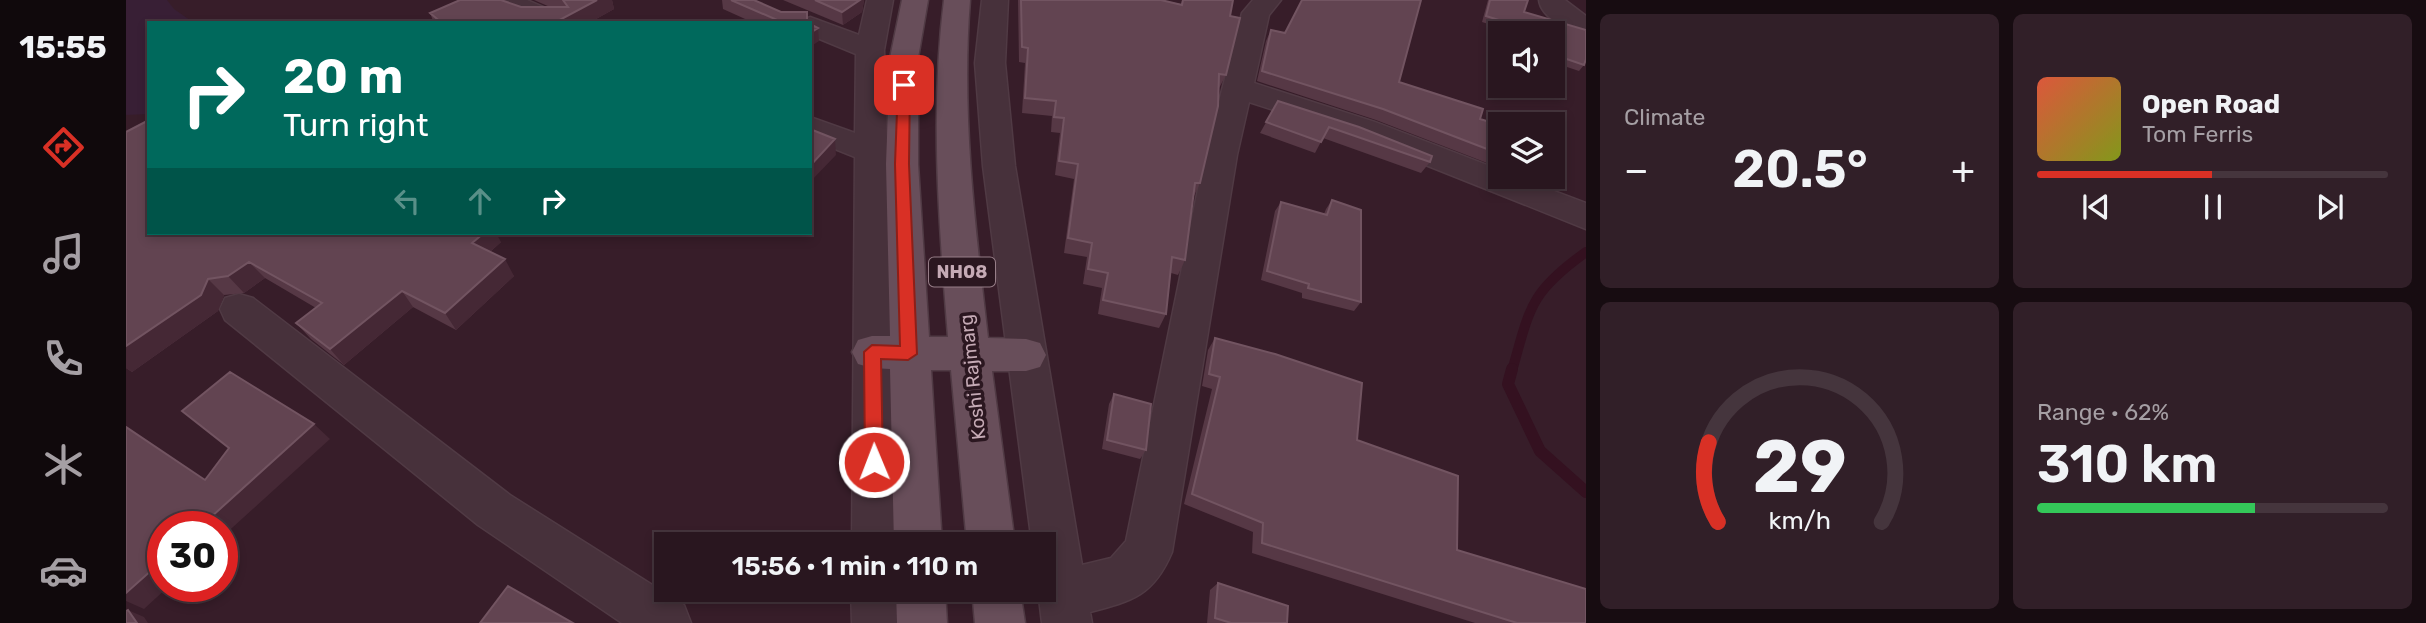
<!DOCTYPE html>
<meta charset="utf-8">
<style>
body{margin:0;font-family:Rubik,sans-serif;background:#311f28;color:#f1f3f6;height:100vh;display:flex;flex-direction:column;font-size:26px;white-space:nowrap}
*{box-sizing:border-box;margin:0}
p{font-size:23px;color:#a59fa4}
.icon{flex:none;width:38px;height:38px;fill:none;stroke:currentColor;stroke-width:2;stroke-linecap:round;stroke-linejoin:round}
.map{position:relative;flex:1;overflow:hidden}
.side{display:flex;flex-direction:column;gap:14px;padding:14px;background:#170c11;width:840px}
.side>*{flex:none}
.hud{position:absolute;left:21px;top:21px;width:665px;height:214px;border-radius:0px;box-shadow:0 4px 10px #0003,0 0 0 2px #45353d;background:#00695c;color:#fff;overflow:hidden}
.buttons{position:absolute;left:1362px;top:21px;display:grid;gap:14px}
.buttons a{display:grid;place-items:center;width:77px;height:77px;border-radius:0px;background:#29161f;box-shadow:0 4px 10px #0003,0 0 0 2px #45353d;font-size:35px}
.speed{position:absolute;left:21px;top:511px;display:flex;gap:14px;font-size:35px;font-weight:700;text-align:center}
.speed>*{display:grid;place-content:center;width:91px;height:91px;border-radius:50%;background:#29161f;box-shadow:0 4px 10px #0003,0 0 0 2px #45353d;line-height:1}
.speed .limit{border:10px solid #d22;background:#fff;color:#111}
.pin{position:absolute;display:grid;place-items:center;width:60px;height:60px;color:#fff;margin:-30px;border-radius:14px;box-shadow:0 4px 10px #0006}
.me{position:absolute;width:77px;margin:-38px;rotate:359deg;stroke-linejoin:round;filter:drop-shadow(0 0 5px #0008)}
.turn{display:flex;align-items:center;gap:24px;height:147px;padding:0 21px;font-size:32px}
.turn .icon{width:91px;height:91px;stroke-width:2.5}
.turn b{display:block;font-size:49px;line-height:60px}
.lanes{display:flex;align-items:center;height:66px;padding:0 21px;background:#0003;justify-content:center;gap:35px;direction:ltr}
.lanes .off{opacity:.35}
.big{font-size:52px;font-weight:600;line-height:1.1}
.side .tile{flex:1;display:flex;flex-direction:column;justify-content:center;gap:10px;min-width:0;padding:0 24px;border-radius:10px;background:#311f28}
.side .dial{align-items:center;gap:0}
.dial svg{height:182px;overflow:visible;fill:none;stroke:#45353d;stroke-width:7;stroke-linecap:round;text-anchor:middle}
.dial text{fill:#f1f3f6;stroke:none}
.song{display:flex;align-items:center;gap:21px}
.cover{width:84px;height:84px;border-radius:10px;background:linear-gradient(135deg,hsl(10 70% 55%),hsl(70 70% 35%))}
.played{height:7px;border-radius:4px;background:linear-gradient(90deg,#d93025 50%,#45353d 50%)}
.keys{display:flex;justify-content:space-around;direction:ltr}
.heat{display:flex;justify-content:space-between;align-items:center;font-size:38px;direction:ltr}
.charge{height:10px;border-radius:5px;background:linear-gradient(90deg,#34c759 62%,#45353d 0)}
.side .tiles{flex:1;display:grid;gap:14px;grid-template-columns:repeat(2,1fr)}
.trip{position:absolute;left:528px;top:532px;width:402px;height:70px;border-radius:0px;background:#29161f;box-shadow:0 4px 10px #0003,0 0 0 2px #45353d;font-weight:600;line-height:70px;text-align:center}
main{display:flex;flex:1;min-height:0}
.tabs{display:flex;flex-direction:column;width:126px;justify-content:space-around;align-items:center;background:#10090c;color:#a59fa4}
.tabs .icon{width:49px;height:49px}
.tabs .current{color:#d93025}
.tabs b{font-size:32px;color:#f1f3f6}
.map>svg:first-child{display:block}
.green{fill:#381f35}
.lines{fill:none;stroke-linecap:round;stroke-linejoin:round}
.stream-far1{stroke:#341120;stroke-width:10}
.stream{stroke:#341120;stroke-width:12}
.street-casing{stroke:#503a44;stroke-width:3}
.primary-casing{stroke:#503a44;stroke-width:3}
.street{fill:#47313b;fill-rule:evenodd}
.primary{fill:#684e5a;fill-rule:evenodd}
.wall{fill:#563845}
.shaded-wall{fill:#452835}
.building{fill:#624451;stroke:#725461;stroke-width:2}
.route{fill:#d93025;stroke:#8d1f18;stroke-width:2}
.labels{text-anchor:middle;stroke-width:7;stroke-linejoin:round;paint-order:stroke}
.shield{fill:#2b1720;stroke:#977e88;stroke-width:2}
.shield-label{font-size:18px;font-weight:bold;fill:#c5aab5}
.street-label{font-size:19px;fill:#c5aab5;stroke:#2b1720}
</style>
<main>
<nav class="tabs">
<b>15:55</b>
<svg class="icon current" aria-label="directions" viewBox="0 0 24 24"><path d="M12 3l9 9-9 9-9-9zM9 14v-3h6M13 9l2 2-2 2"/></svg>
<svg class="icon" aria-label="music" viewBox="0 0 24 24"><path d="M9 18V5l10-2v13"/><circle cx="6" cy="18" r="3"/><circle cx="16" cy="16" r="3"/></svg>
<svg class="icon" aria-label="phone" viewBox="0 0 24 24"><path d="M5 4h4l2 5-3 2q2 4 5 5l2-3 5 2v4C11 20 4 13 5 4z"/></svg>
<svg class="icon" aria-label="climate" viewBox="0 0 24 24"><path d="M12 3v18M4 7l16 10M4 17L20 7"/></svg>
<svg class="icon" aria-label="car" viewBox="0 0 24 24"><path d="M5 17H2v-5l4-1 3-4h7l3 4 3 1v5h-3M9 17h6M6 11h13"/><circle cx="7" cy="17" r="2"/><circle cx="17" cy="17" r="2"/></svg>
</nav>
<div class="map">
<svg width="1460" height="623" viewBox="0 0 1460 623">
<rect width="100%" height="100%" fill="#371d29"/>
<path class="green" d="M0,0H41L48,9L68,23H23V114L0,115Z"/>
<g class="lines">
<path class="stream-far1" d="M1386,371C1404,307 1404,292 1460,252"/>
<path class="stream" d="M1386,369L1382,384L1414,451L1460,492"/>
<defs>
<path id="street" d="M366,0H401L440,17L444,23C419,23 382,23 366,0Z
M741,0H767L758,50L774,544H726L729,157L684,139V117L729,133L730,54L684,35V23H672L684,17L733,35Z
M856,0H882L879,63L889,166L956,565L985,558L1000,541L1079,155L1116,13L1127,0H1155L1143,15L1128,83L1249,122L1374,170V177H1391L1460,203V229L1227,136L1123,102L1111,155L1046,552C1028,595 1007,601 964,612L966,623H916L912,590H919V544H906L857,166L849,63Z
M1413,0H1439L1460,16V36C1444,32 1415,18 1413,0Z
M113,294L127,298L384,495L558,605L565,623H496L352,525L99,320L94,309L99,298Z
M725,590H774L776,623H726Z"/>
<path id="primary" d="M776,0H802L792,58V164L803,337H822C813,225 804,112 818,0H844C835,113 849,226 862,338L900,339L914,343L920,355L914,367L900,371H866L889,544H841L825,370H805L816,544H768L764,369L746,368L732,364L726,352L732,340L746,336H764L760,164L764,58Z
M770,590H819L821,623H771Z
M846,590H894L899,623H849Z"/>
</defs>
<use href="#street" class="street-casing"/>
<use href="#primary" class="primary-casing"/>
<use href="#street" class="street"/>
<use href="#primary" class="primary"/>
</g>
<path class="wall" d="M408,0H486L488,9L463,23H308L304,13L395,7H424Z
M596,0H628L681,23H628L597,9Z
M657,0H738L736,12L717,25Z
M892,0H1035L1055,4L1056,0H1107L1104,16L1100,75L1092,90L1074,183L1067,198L1059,260L1052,275L1045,273L1040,314L1033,328L972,314L976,288L957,284L961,257L938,253L948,179L929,175L934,133L925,132L926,116L896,113L899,63L893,62Z
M1362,0H1402L1398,12L1460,30V59L1458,65L1453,71L1426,62V33H1374V51L1368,49L1372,27L1356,22Z
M1145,30L1273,82L1354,119L1374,125V168L1250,120L1131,81L1140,41Z
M1152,101L1304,162L1295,173L1197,138L1189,153L1134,133Z
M0,132L23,233L375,242L364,252L388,276L330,330L287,307L218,365L185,339L170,323L190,308L139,278L118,293L98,295L92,311L6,372L0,368Z
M1206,200L1235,302L1228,311L1176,298V293L1135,280L1149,211L1155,202L1198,214L1200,209Z
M1089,338L1231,440L1331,550L1460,623H1349L1126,553L1127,532L1058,504L1086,389L1076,386L1082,350Z
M988,394L1020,450L1014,459L976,449L983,404Z
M1092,583L1161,623H1081L1084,590Z"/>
<path class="shaded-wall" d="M471,0H486L488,9L463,23H428Z
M734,0H738L736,12L717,25L716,12Z
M692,28L693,41L684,47V33Z
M709,139L710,155L684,182V166Z
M358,233H370L375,242L355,260L346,243Z
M379,259L388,276L330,330L319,313Z
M123,262L139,278L118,293L102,276Z
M82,279L98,295L92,311L6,372L0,368V346Z
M276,291L287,307L218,365L204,349Z
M188,424L204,439L96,537V527H74Z
M37,560V586H43L18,609L0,601V593Z
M2,610L18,617L22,623H11Z"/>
<path class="building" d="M334,0H375L395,7H442L437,0H471L428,23H316L304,13Z
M605,0H628L655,12H681V23H658Z
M689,0H734L716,12Z
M895,0H1035L1056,5L1057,0H1107L1104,16L1114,18L1100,75L1093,74L1092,106L1074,183H1069L1059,260L1046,257L1040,314L977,300L982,273L962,269L966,243L942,238L952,164L933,161L938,118L928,117L930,101L899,98L902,48L896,47Z
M1176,0H1295L1273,82L1357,109L1354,119L1374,125V154L1257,109L1136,71L1145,30L1159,33Z
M1364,0H1402L1398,12L1460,30V59L1458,65L1426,54V33H1374L1376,21L1360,16Z
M684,24L692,28L684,33Z
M1152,101L1233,127L1306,156L1304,162L1203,127L1195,142L1140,122Z
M23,120V233H358L346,243L379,259L319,313L276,291L204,349L170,323L196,303L123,262L102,276L82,279L75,295L0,346V132Z
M684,129L709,139L684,166Z
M1206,200L1235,210V302L1182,288L1183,284L1141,271L1155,202L1201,215Z
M1089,338L1149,354L1236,383L1231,440L1332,476L1331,550L1460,589V623H1391L1136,543L1137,523L1066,494L1094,377L1083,374Z
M104,372L188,424L74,527H37V560L0,593V427L79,480L103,448L56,411Z
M988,394L1025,404L1020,450L981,440Z
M1092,583L1162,606L1161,623H1105L1089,618Z
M382,586L447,623H354Z
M2,610L11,623H0V611Z"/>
<path class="route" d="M778,81L784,85L783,164L791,354L782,360L755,359L757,462L755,468L748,470L742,468L739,462L738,352L746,345L774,346L769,164L772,85Z"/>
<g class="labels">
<rect class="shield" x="803" y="257.5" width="66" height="29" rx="5"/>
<g class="shield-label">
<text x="836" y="278">NH08</text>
</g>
<g class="street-label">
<text transform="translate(846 377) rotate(-96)" y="7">Koshi Rajmarg</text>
</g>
</g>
</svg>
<div class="buttons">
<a><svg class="icon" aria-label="sound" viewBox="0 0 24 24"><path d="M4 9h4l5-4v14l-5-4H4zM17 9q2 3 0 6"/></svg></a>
<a><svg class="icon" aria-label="layers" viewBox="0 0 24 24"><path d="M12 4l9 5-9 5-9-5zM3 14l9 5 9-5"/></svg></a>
</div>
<div class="speed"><div class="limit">30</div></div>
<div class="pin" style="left:778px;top:85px;background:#d93025"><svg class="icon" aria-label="arrive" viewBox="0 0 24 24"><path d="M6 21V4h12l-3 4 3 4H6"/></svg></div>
<svg class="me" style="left:748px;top:462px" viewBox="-20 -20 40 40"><circle r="17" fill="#d93025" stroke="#fff" stroke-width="3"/><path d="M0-11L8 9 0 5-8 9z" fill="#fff"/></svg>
<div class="trip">15:56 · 1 min · 110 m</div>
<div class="hud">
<div class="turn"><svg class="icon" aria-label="right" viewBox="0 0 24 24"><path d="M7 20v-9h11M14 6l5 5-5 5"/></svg><div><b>20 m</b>Turn right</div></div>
<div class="lanes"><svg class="icon off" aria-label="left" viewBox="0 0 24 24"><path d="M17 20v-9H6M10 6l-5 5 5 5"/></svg><svg class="icon off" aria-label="ahead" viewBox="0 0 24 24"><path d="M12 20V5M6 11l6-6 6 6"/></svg><svg class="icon" aria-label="right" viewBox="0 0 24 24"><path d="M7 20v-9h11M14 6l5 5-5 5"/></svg></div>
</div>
</div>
<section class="side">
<div class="tiles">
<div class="tile"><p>Climate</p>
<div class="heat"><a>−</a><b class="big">20.5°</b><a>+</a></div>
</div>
<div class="tile">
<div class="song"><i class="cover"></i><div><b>Open Road</b><p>Tom Ferris</p></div></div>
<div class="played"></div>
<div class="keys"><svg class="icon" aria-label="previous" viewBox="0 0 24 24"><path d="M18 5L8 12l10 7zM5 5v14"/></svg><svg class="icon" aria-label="pause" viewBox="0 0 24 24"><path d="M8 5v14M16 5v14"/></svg><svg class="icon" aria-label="next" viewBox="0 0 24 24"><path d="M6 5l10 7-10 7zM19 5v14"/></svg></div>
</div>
<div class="tile dial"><svg viewBox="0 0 100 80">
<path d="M14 69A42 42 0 1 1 86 69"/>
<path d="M14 69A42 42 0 0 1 10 34" stroke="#d93025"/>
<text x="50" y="56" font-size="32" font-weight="700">29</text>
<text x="50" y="72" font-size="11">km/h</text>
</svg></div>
<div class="tile"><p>Range · 62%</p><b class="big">310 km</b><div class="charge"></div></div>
</div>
</section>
</main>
